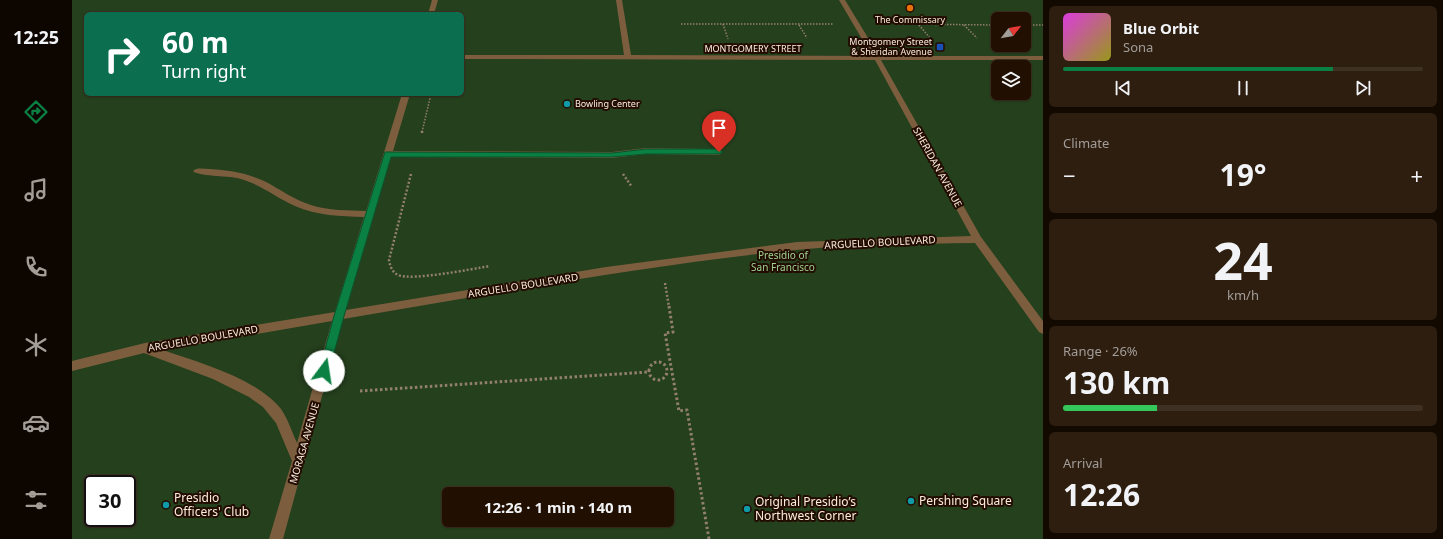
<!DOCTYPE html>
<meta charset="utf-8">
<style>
body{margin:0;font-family:"Noto Sans",sans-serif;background:#2d1e10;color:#f1f3f6;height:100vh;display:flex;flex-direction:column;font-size:15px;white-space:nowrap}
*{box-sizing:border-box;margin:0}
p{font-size:13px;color:#a29d99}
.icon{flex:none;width:22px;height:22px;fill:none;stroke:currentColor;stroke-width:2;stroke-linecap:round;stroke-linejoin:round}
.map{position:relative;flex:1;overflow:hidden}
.side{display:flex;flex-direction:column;gap:6px;padding:6px;background:#120901;width:400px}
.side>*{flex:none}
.top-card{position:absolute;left:12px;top:12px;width:380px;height:84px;border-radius:6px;box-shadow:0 1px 3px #0004,0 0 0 1px #3e3023;background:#0b6e4f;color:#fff;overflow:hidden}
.needle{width:26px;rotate:59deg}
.controls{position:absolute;left:919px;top:12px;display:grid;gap:8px}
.controls a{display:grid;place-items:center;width:40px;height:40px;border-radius:6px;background:#211001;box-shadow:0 1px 3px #0004,0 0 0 1px #3e3023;font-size:20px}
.speed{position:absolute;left:12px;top:475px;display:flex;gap:8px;font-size:20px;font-weight:700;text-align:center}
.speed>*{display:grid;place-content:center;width:52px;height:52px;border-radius:50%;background:#211001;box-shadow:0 1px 3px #0004,0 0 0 1px #3e3023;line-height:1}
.speed .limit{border:2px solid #111;border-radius:6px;background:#fff;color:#111}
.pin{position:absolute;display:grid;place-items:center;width:34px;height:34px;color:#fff;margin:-41px -17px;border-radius:50% 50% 50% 0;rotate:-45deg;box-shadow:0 0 4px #0007}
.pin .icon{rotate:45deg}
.me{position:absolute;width:44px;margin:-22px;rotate:14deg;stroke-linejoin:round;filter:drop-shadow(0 0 3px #0008)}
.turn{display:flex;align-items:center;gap:14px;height:84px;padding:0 12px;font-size:18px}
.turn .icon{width:52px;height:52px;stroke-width:2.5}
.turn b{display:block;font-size:28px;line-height:34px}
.big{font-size:30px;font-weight:700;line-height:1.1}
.side .tile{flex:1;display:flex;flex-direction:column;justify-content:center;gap:6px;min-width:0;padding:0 14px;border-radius:6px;background:#2d1e10}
.side .dial{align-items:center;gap:0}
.dial b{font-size:52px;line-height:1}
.song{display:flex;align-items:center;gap:12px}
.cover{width:48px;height:48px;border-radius:6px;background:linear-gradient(135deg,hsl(300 70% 55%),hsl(60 70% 35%))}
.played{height:4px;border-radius:2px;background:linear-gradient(90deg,#0b8043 75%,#3e3023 75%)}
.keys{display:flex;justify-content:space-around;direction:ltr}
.heat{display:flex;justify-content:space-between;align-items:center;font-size:22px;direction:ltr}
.charge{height:6px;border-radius:3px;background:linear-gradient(90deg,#34c759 26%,#3e3023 0)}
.trip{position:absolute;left:370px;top:487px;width:232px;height:40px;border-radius:6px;background:#211001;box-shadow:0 1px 3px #0004,0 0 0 1px #3e3023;font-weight:700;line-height:40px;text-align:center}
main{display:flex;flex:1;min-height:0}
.dock{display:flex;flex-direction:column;width:72px;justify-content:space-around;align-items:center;background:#0d0600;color:#a29d99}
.dock .icon{width:28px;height:28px}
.dock .active{color:#0b8043}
.dock b{font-size:18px;color:#f1f3f6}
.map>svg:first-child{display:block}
.green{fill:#25401d;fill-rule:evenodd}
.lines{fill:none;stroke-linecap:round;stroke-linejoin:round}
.path-far2{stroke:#927f6e;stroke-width:1.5;stroke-dasharray:1.5 1.5;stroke-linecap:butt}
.path-far1{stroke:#927f6e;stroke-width:2.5;stroke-dasharray:2 2;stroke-linecap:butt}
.path{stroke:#927f6e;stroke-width:3;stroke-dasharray:2.5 2.5;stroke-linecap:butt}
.minor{fill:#7c5e3e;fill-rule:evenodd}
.route{fill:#0b8043;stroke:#07532c}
.food-dot{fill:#e8710a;stroke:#220c00;stroke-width:1.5}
.transit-dot{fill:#1a4fb4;stroke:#220c00;stroke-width:1.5}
.culture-dot{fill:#0f9aa8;stroke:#220c00;stroke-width:1.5}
.labels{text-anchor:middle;stroke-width:4;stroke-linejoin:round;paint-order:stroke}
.far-poi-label{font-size:9px;fill:#fdecdf;stroke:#220c00}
.far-street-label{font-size:9px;fill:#fdecdf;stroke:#220c00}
.street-label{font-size:10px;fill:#fdecdf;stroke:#220c00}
.park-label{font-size:10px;fill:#9fd290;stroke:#220c00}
.near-poi-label{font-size:12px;fill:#fdecdf;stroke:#220c00;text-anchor:start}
</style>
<main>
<nav class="dock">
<b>12:25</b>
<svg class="icon active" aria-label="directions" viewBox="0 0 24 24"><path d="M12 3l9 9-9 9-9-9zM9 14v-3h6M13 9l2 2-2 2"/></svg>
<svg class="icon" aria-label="music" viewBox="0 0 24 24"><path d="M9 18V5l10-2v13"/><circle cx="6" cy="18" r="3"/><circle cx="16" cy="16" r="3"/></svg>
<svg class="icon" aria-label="phone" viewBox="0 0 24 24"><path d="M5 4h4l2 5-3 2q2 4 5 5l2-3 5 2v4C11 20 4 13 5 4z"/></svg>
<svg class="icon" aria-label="climate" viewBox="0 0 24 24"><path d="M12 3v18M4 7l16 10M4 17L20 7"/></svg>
<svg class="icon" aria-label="car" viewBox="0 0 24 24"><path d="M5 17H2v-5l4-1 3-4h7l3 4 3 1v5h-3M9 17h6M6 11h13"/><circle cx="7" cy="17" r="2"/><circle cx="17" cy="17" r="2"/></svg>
<svg class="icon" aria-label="filters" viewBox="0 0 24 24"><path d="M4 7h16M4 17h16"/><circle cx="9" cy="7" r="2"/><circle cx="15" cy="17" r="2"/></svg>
</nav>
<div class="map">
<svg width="971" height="539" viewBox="0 0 971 539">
<rect width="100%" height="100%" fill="#2c1601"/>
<path class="green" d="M0,0H971V539H0ZM14,14H390V94H14ZM926,19H952V45H926ZM926,67H952V93H926ZM21,484H55V518H21ZM377,494H595V520H377Z"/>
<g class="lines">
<path class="path-far2" d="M609,24H761
M651,24L656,39
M824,24L926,25
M727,25L735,38
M847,25L858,38
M892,25L905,38
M952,25H971
M350,132L359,94"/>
<path class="path-far1" d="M350,133V131
M339,174L317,260C318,266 320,272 326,275C340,281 400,269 418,266
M551,174L560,187
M593,283L597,307"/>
<path class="path" d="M597,306L601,332L593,333L607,411L615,410L637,539
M577 371a9 9 0 1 1 18 0a9 9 0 1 1-18 0Z
M288,391L576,372"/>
<path class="minor" d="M360,0H366L362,14H356Z
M544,0H550L559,55L800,56L767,0H773L807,56H971V60H809L909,237L971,321V334L967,332L903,243C844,244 783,244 724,250C572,265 422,294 271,319L211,539H197L220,461L204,423L191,407L177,397L141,379L72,353L0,371V361L73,343L263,312L292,217C269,216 245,216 223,206C203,197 187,183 165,178C156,176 125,176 121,171C125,167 132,169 138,169C156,170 175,173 192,181C208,189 222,200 239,205C257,211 276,210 294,211L330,94H338L321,151L540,152L574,148L647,149L651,152L647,155L574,154L540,158L319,157L274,310L534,267L725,242L899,236L803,60L390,59V55H552ZM260,321L225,443C220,432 216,419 209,409C184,378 128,363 91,350Z"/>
</g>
<path class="route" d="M574,149H647L651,152L647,154H574L540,157H319L272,316L257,371L256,374L252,375L248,374L247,371L262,316L313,152L540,153Z"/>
<circle class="food-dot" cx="838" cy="8" r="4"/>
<rect class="transit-dot" x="864" y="43" width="8" height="8" rx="2"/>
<g class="culture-dot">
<circle cx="495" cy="104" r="4"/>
<circle cx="839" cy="501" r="4"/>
<circle cx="94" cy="505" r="4"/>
<circle cx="675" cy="509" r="4"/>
</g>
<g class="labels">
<g class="far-poi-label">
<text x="838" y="23">The Commissary</text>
<text x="860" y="45" text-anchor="end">Montgomery Street<tspan x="860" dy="10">&amp; Sheridan Avenue</tspan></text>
<text x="503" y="107" text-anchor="start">Bowling Center</text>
</g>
<g class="far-street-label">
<text x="681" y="52">MONTGOMERY STREET</text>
</g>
<g class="street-label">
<text transform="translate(866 167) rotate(61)" y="4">SHERIDAN AVENUE</text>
<text transform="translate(808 242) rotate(-3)" y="4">ARGUELLO BOULEVARD</text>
<text transform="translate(451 285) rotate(-9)" y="4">ARGUELLO BOULEVARD</text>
<text transform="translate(131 338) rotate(-10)" y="4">ARGUELLO BOULEVARD</text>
<text transform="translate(232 443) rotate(-74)" y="4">MORAGA AVENUE</text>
</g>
<g class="park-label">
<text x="711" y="259">Presidio of<tspan x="711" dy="12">San Francisco</tspan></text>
</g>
<g class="near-poi-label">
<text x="102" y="502">Presidio<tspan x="102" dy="14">Officers' Club</tspan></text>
<text x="847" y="505">Pershing Square</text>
<text x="683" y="506">Original Presidio’s<tspan x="683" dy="14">Northwest Corner</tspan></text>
</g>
</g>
</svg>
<div class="controls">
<a><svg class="needle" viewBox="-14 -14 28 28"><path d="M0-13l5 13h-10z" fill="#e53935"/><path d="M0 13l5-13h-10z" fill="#a29d99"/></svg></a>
<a><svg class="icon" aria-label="layers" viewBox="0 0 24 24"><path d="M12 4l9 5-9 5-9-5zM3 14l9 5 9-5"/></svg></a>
</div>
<div class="speed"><div class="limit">30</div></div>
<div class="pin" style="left:647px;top:152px;background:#d93025"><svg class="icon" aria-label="arrive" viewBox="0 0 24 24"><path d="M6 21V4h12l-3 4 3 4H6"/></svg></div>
<svg class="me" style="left:252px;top:371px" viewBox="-20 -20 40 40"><circle r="19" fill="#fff"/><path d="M0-13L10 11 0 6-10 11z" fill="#0b8043"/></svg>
<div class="trip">12:26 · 1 min · 140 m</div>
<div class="top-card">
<div class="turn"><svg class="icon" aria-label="right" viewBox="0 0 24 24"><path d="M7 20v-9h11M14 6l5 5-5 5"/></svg><div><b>60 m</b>Turn right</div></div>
</div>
</div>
<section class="side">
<div class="tile">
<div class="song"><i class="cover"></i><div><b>Blue Orbit</b><p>Sona</p></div></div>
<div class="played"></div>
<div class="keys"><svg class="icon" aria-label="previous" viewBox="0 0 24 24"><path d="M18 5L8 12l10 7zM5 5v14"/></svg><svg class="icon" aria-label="pause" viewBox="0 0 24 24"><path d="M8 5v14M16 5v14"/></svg><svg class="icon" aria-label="next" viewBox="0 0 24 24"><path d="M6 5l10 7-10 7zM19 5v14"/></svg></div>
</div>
<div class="tile"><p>Climate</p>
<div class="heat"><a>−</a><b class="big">19°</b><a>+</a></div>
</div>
<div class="tile dial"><b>24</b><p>km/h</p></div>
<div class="tile"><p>Range · 26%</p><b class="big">130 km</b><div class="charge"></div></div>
<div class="tile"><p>Arrival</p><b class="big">12:26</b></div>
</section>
</main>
